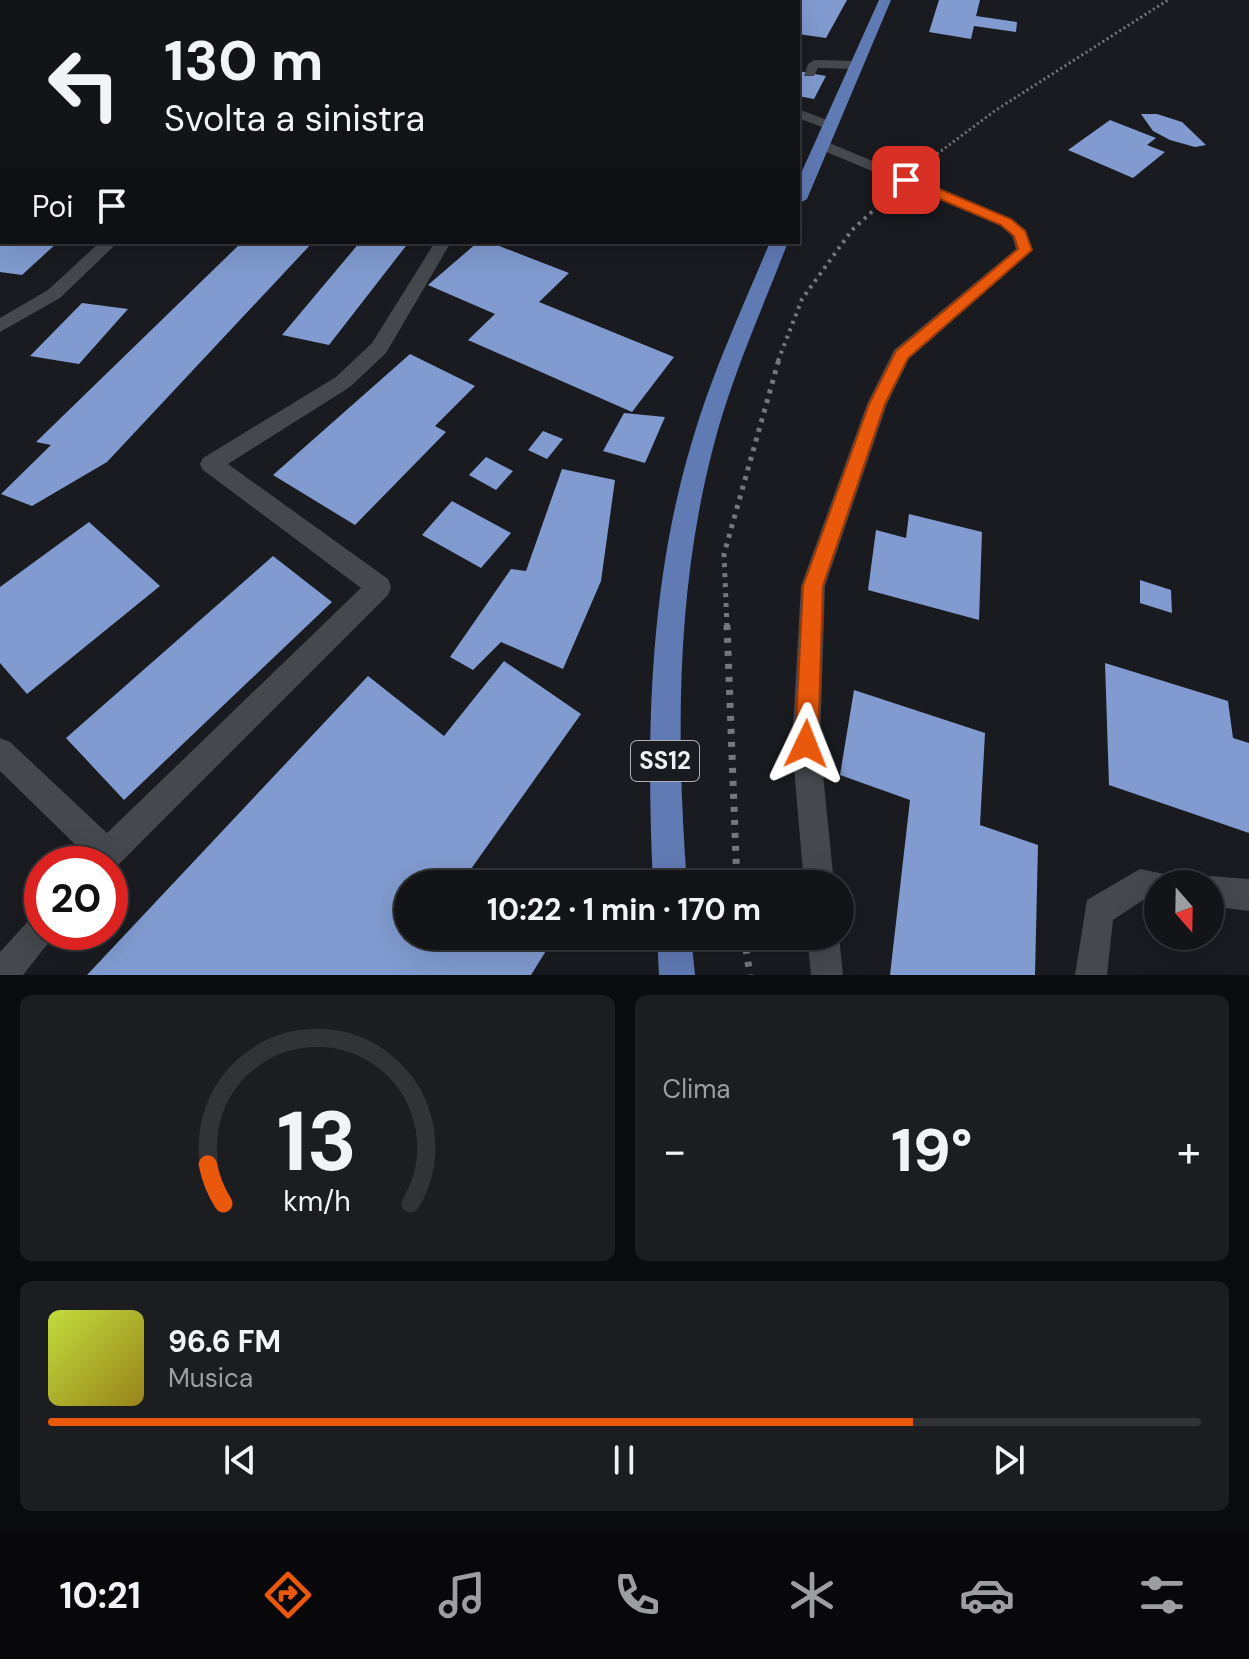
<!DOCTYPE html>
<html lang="it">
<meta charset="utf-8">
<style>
body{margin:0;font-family:"DM Sans",sans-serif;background:#1c1d21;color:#f1f3f6;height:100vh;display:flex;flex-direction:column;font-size:30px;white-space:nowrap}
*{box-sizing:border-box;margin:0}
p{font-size:26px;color:#9d9ea2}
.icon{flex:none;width:44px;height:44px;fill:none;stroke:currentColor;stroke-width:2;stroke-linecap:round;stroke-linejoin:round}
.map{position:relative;height:975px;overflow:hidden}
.panel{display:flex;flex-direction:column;gap:20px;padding:20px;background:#0a0b0d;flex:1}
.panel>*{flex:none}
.guide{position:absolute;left:0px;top:0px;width:800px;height:244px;box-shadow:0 8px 32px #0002,0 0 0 2px #323337;background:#131418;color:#f1f3f6;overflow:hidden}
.needle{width:52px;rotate:160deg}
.tools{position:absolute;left:1144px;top:870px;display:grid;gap:16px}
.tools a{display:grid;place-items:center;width:80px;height:80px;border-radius:50%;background:#131418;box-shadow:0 8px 32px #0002,0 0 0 2px #323337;font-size:40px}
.speed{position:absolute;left:24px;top:846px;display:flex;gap:16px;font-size:40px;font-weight:700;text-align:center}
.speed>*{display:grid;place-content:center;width:104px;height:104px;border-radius:50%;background:#131418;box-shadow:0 8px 32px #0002,0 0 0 2px #323337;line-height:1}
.speed .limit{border:12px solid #d22;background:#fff;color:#111}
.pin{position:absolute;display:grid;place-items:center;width:68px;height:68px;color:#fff;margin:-34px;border-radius:16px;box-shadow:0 4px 12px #0006}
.me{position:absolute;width:88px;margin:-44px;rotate:2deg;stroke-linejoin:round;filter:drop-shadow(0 0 6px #0008)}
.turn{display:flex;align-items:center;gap:28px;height:168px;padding:0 32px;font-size:36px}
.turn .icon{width:104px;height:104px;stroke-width:2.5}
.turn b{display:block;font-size:56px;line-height:68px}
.then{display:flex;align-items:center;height:76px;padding:0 32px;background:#0003;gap:16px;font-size:30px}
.big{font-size:60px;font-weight:700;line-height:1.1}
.panel .card{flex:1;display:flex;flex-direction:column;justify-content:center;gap:12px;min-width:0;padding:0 28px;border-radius:12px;background:#1c1d21}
.panel .dial{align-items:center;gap:0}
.dial svg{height:208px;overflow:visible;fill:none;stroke:#323337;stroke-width:7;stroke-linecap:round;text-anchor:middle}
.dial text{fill:#f1f3f6;stroke:none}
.song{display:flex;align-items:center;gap:24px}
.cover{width:96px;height:96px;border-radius:12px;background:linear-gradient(135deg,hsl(70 70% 55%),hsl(50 70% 35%))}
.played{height:8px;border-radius:4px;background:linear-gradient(90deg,#ea580c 75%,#323337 75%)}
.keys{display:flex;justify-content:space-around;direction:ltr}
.heat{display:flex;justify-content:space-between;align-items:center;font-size:44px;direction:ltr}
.panel .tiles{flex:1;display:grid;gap:20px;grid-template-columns:1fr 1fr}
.card:last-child{grid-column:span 2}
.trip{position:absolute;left:394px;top:870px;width:460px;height:80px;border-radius:40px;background:#131418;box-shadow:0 8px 32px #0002,0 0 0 2px #323337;font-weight:700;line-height:80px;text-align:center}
.menu{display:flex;height:128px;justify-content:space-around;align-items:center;background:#08080a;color:#9d9ea2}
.menu .icon{width:56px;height:56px}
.menu .selected{color:#ea580c}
.menu b{font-size:36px;color:#f1f3f6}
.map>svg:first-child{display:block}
.building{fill:#819bd0}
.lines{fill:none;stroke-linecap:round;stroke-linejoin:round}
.path-far3{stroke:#75777b;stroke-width:3;stroke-dasharray:2 3;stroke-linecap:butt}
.path-far2{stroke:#75777b;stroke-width:4;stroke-dasharray:3 5;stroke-linecap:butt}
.path-far1{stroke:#75777b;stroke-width:5;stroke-dasharray:4 6;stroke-linecap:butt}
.path{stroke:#75777b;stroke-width:7;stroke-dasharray:5 8;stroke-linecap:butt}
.lane{fill:#45484d;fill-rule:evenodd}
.street{fill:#45484d;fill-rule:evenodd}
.primary{fill:#607ab4;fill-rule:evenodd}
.route{fill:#ea580c;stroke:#983908;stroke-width:2}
.labels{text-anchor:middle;stroke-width:8;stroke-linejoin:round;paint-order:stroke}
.shield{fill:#191b20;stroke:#aeb0b4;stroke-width:2}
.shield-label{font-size:24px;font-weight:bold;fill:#eef0f3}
</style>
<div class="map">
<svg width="1249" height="975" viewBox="0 0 1249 975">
<rect width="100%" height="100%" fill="#191b20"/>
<path class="building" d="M798,0H847L826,38L798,34Z
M939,0H980L976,16L1017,22L1016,32L974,26L971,39L929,32Z
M798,71L826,76L814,99L798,96Z
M1141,114H1157L1182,122L1206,145L1195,147L1170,140L1153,131Z
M1110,120L1156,138L1147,145L1165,152L1133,178L1068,150Z
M0,242H58L22,275L0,272Z
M242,242H313L107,462L32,506L1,494L51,445L36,442Z
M360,242H409L329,345L282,335Z
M478,242H489L569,273L539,302L674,357L632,412L468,340L495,314L428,285Z
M82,303L128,309L79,364L30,356Z
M410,354L475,386L435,426L446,432L355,525L273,475Z
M624,413L665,417L645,463L603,451Z
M543,431L563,439L547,459L528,450Z
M486,457L513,471L496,490L469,475Z
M562,469L615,480L601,581L563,669L501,642L473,670L450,657L511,569L526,571Z
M452,501L511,533L481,568L422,535Z
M909,514L982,532L979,620L868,590L876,530L906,538Z
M89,522L160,586L27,694L0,663V587Z
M273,556L332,602L124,800L66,738Z
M1140,580L1171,590L1172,613L1140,603Z
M504,661L581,714L466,876L475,884H408V936H537L549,946L531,975H87L368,676L444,736Z
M1105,663L1228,701L1233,738L1249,743V833L1109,785Z
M854,690L985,733L980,825L1038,845L1035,975H890L910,800L840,775Z"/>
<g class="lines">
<path class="path-far3" d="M933,157L996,110L1168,0"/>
<path class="path-far2" d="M926,162L936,155
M778,361L802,299L852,230L886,199"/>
<path class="path-far1" d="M727,627L724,554L779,359"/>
<path class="path" d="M727,625L737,884
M744,936L750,975"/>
<path class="lane" d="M439,0H451L437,2Z
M814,60L856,61L862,65L856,69L818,68L814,76H804L808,64Z
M798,109L835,123L837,126L830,130L798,118Z
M817,142H827L1012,219L1026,230L1033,250L909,359L887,404L825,586L820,744L834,884H804L792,744L801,586L867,404L894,350L1016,249L1012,236L1000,225L817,148Z
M0,159H2V167H0Z
M100,242H118L60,298L0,332V318L48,290Z
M435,242H451L386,353L350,387L228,464L388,579L391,587L388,595L110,873V864H84L87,856L0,771V738L10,742L107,833L361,588L203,470L200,464L203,458L336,377L372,343Z
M1140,869L1169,875L1173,884H1158V901L1143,900L1113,920L1107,975H1075L1087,900Z
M1210,876L1249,879V911L1210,906V884H1197Z
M42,913V932H57L23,975H0V952L31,918Z
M807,936H839L843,975H811Z"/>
<path class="street" d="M587,0H603L586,2Z
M0,130H2V140H0Z"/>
<path class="primary" d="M879,0H891L807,199L798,204V180Z
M770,242H788C762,310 731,377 713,448C676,590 676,739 687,884H653C646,738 649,586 691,445C711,375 742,309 770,242Z
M657,936H691L695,975H659Z"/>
</g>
<path class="route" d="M902,177H911L1011,219L1025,231L1032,250L908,358L885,404L823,586L818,744L814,752L806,755L798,752L795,744L803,586L869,404L896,351L1018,249L1014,236L1001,225L902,183Z"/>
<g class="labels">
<rect class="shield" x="631" y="741" width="68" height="40" rx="6"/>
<g class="shield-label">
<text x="665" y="769">SS12</text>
</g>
</g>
</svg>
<div class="tools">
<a><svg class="needle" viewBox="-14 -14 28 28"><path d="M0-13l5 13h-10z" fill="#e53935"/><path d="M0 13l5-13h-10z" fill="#9d9ea2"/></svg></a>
</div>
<div class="speed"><div class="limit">20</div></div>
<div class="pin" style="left:906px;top:180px;background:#d93025"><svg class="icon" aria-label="arrive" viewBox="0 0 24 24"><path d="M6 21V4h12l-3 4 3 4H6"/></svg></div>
<svg class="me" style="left:806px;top:744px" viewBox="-20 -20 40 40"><path d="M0-17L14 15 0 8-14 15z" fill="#ea580c" stroke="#fff" stroke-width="4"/></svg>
<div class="trip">10:22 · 1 min · 170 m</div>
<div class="guide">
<div class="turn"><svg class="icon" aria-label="left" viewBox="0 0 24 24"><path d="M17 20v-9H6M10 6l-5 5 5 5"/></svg><div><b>130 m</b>Svolta a sinistra</div></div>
<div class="then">Poi<svg class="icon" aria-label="arrive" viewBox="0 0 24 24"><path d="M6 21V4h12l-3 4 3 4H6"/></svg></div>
</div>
</div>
<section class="panel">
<div class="tiles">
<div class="card dial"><svg viewBox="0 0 100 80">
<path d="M14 69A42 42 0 1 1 86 69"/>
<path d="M14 69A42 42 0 0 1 8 54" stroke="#ea580c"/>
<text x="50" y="56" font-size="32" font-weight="700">13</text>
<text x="50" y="72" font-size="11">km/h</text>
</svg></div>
<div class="card"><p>Clima</p>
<div class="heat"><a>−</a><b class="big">19°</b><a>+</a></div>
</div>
<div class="card">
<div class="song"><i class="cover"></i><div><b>96.6 FM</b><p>Musica</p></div></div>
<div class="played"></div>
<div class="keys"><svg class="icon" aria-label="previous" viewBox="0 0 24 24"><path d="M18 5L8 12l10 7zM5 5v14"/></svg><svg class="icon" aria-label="pause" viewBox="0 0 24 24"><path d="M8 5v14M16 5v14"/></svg><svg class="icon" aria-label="next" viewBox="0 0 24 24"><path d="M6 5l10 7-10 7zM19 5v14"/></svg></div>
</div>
</div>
</section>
<nav class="menu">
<b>10:21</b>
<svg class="icon selected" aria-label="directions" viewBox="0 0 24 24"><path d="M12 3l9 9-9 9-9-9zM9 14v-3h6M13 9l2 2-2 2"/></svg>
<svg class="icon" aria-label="music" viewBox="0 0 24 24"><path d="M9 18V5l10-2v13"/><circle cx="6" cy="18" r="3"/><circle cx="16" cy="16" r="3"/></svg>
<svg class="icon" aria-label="phone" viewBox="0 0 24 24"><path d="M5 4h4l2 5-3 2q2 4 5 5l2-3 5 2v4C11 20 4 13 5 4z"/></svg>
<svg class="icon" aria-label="climate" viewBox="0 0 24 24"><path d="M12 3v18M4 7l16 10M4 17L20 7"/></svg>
<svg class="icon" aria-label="car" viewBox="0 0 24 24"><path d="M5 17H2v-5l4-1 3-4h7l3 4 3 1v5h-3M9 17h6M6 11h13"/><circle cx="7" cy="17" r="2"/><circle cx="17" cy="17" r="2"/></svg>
<svg class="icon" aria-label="filters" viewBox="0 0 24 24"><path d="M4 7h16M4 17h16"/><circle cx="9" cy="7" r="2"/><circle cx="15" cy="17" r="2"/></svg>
</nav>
